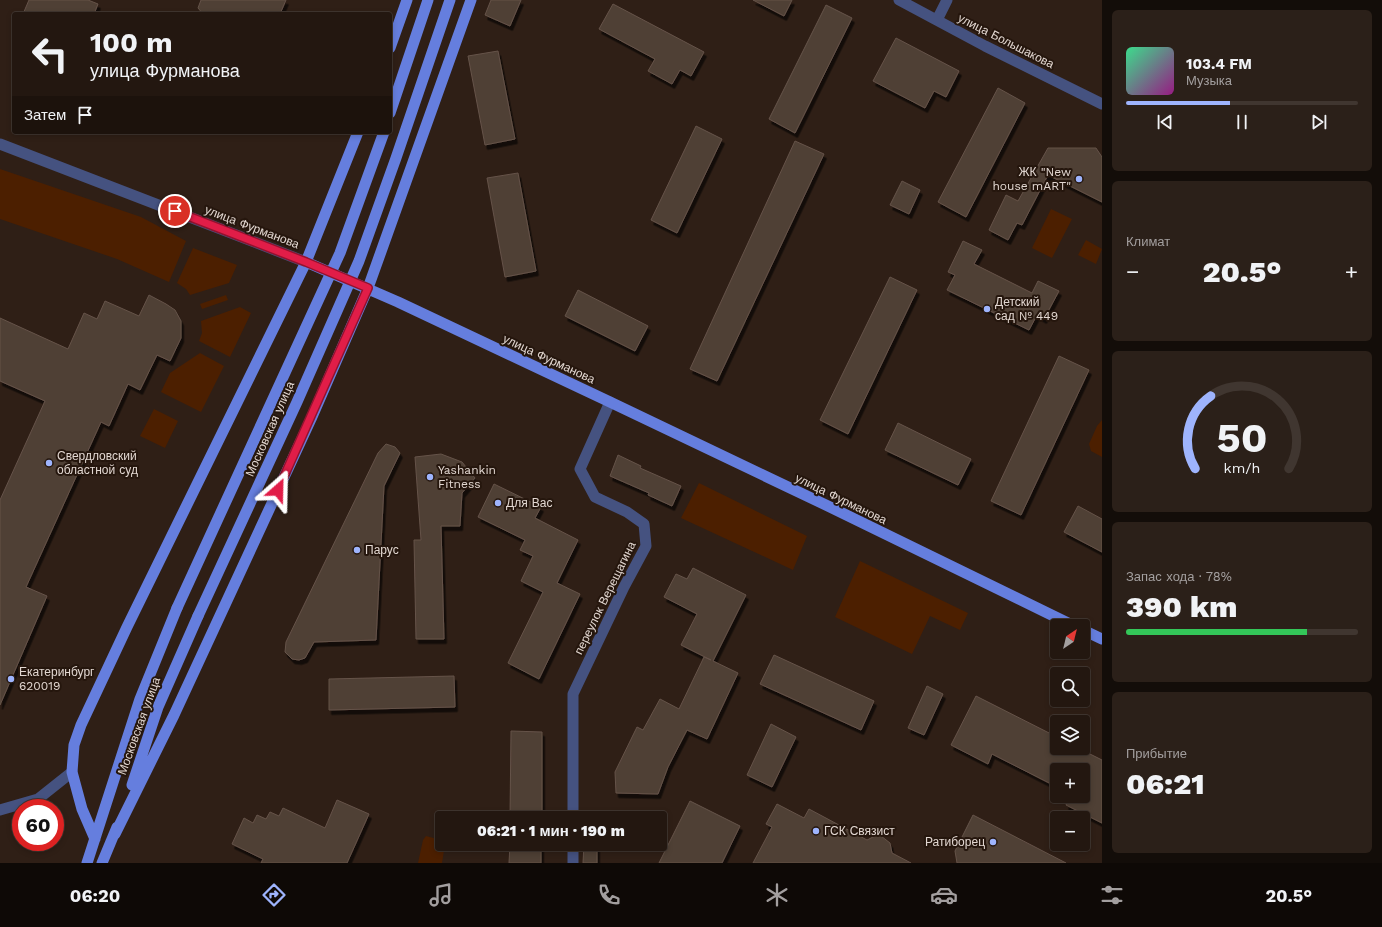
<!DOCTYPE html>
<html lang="ru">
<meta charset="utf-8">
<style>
body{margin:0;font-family:"Work Sans",sans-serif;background:#2b2019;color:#f1f3f6;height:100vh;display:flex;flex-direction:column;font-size:15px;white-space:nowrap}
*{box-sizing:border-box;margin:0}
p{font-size:13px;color:#a39f9f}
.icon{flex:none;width:22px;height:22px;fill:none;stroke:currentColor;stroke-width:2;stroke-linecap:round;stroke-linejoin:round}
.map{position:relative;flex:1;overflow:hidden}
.side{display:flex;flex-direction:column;gap:10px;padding:10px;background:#130d09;width:280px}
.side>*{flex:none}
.banner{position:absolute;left:12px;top:12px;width:380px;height:122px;border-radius:4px;box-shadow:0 2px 6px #0003,0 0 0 1px #403630;background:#231710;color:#f1f3f6;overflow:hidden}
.needle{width:26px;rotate:35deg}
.fabs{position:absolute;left:1050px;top:619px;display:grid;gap:8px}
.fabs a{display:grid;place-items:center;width:40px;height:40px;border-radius:4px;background:#231710;box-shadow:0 2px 6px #0003,0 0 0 1px #403630;font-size:20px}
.speed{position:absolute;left:12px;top:799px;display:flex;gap:8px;font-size:20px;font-weight:700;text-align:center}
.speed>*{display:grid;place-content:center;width:52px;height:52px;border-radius:50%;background:#231710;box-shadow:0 2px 6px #0003,0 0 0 1px #403630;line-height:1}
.speed .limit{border:6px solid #d22;background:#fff;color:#111}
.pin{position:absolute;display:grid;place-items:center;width:34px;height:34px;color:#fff;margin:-17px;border:2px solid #fff;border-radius:50%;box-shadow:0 1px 4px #0007}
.me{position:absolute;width:44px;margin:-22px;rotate:25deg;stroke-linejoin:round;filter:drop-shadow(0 0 3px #0008)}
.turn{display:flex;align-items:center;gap:14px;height:84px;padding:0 12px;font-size:18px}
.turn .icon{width:52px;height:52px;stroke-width:2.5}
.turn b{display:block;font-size:28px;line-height:34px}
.then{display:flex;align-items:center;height:38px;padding:0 12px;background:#0003;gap:8px;font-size:15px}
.big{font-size:30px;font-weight:800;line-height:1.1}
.side .card{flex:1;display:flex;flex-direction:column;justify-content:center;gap:6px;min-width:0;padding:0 14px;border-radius:6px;background:#2b2019}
.side .dial{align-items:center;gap:0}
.dial svg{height:104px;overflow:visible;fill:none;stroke:#403630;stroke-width:7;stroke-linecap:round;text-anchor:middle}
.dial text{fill:#f1f3f6;stroke:none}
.song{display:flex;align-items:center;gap:12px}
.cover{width:48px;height:48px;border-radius:6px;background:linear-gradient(135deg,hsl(150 70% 55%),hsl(310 70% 35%))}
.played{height:4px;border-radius:2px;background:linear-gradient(90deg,#9eb4fd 45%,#403630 45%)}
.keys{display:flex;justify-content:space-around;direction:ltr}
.heat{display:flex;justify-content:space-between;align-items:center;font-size:22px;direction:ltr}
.charge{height:6px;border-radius:3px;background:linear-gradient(90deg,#34c759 78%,#403630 0)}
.trip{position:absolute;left:435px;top:811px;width:232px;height:40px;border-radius:4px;background:#231710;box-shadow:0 2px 6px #0003,0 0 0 1px #403630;font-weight:800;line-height:40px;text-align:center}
.dock{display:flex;height:64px;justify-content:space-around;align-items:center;background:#0e0906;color:#a39f9f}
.dock .icon{width:28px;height:28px}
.dock .selected{color:#9eb4fd}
.dock b{font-size:18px;color:#f1f3f6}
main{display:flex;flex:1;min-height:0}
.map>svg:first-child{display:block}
.green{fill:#4c1f00}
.building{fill:#503f35;stroke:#655349;filter:url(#shadow)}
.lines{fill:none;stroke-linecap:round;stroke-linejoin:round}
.minor{stroke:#455280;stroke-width:11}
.tertiary{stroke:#455280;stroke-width:11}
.primary{stroke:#657ede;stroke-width:11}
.primary-bridge{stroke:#657ede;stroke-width:11}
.route-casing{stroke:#92132f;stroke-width:10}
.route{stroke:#e11d48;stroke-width:7}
.poi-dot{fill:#9eb4fd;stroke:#25160d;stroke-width:1.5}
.labels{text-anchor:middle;stroke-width:4;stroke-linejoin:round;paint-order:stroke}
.street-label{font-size:12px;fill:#e2d7d1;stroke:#25160d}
.poi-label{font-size:12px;fill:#e2d7d1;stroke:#25160d;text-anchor:start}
</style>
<main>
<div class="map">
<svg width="1102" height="863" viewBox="0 0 1102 863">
<defs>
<filter id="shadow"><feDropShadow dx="2.5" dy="4.5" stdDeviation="0" flood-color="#0009"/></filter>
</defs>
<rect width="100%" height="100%" fill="#2f1f16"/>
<path class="green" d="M0,169L141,217L186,241L169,282L117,259L0,219Z
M1051,209L1072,219L1052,258L1032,248Z
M1086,240L1102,249L1096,264L1078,255Z
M193,248L237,265L229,283L190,295L186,289L177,283Z
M226,295L228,300L202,309L200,304Z
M240,307L251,313L230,357L199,341L202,333L201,321Z
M200,353L224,366L201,412L161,392L170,373Z
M154,409L178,421L165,448L140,436Z
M1102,420V457L1091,451L1089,444L1097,426Z
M699,483L807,536L793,570L681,518Z
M860,561L968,613L960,630L930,616L912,654L835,617Z
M426,836L441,840L442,844H445L442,863H418L423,840Z"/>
<path class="building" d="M29,0H88L98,4L94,14H23Z
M201,0H286L280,14H203L198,8Z
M491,0H521L510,26L485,15Z
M753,0H792L784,16Z
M613,4L704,52L691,76L680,70L672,84L648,71L655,59L599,29Z
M826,5L852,18L795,133L769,119Z
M896,38L959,71L946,97L934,91L925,108L873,81Z
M498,51L515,139L485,145L468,56Z
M998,88L1025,103L966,217L938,202Z
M696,126L722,139L677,233L651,220Z
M795,141L824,154L717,381L690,369Z
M1048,148H1096L1102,157V202L1048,175L1022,225L1017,223L1008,240L989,230L1006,195L1018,201Z
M518,173L536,271L505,277L487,178Z
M902,181L920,190L909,214L890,205Z
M963,241L982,250L974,264L1032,293L1038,281L1059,291L1044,319L1037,315L1029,330L947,290L955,275L948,272Z
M890,277L917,290L848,434L820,420Z
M578,290L648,326L635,351L565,316Z
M149,295L166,304L175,310L181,321V338L170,361L157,355L140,390L128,384L109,426L101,422L26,587L47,596L0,705V500L45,401L0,381V318L68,349L84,313L97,319L105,301L139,316Z
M1059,356L1089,370L1021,515L991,501Z
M898,423L971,459L958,485L885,450Z
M386,444L395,447L400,453L384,486L376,640L314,642L305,658L299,660L292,659L285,652L286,642L378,453Z
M441,454L462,462L475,478L462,493L460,526H441L444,639H416L414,540H421L415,457Z
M618,455L641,466L640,468L681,486L672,506L648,495L649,493L610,476Z
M494,484L541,507L535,518L578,540L557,583L580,594L539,679L508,663L543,592L521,581L533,556L520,550L525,540L478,517Z
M1078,506L1102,519V552L1064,532Z
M693,568L746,595L713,661L738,673L707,739L687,730L668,767L658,794L616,793L615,772L637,727L643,730L660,699L679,709L704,657L711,660L681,645L697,614L664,597L676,574L687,579Z
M774,655L874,701L861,730L760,684Z
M454,676L455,707L329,710V679Z
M927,686L943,694L924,735L908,728Z
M976,696L1057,737V748H1078L1102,760V823L1066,805L1070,796H1083V770H1057V787L992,754L988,764L951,745Z
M771,724L796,737L772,787L747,775Z
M511,731L542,732V818H510Z
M337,800L369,814L347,863H261L263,859L232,844L244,818L253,823L257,815L266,819L270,812L279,816L283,808L325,828Z
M690,801L740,826L722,863H659Z
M777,804L804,818L809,809L867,840L875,836H881L890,843L892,853L911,863H753L772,827L766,824Z
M973,815L1066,863H957L955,851Z
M510,844H541V863H509Z
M584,844H597V863H583Z"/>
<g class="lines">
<path class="minor" d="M0,810L38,799L72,772
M573,818V694L624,587L646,546L644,524L627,512L595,497L580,469L610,402
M573,844V863"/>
<path class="tertiary" d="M899,0L985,46L1102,104
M937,20L947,0
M0,144L306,262"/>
<path class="primary" d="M390,48L407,0
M390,113L428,0
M306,262L398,302L610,402L830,507L1074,626
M1083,630L1102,639
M132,785L158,707L198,616
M115,834L174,715L311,419L368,288L471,0
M95,839L82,809L72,772L74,745L81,725L127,627L306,262L358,132
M87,863L140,699L177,608
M102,863L117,827"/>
<path class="primary-bridge" d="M177,608L340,253L384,132
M198,616L297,402L359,261L396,158L450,0"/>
</g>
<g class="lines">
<defs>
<path id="route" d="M175,211L306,262L368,288L278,490"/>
</defs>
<use href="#route" class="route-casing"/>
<use href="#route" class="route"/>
</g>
<g class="poi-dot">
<circle cx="1079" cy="179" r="4"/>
<circle cx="987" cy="309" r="4"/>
<circle cx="49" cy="463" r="4"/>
<circle cx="430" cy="477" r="4"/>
<circle cx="498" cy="503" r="4"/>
<circle cx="357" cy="550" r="4"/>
<circle cx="11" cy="679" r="4"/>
<circle cx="816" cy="831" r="4"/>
<circle cx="993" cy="842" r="4"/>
</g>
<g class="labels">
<g class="street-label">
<text transform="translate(1006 41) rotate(27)" y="4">улица Большакова</text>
<text transform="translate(252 227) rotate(21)" y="4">улица Фурманова</text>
<text transform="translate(549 359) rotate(25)" y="4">улица Фурманова</text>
<text transform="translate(270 429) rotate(-66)" y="4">Московская улица</text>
<text transform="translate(841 499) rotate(26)" y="4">улица Фурманова</text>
<text transform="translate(605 598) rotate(-64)" y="4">переулок Верещагина</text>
<text transform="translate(139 726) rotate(-70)" y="4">Московская улица</text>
</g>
<g class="poi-label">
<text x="1071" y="176" text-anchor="end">ЖК "New<tspan x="1071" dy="14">house mART"</tspan></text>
<text x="995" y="306">Детский<tspan x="995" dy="14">сад № 449</tspan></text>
<text x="57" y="460">Свердловский<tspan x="57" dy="14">областной суд</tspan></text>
<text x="438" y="474">Yashankin<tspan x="438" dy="14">Fitness</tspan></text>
<text x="506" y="507">Для Вас</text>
<text x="365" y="554">Парус</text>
<text x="19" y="676">Екатеринбург<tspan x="19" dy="14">620019</tspan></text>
<text x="824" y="835">ГСК Связист</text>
<text x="985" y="846" text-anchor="end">Ратиборец</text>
</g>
</g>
</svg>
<div class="fabs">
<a><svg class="needle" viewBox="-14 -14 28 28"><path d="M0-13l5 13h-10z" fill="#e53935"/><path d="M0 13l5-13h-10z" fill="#a39f9f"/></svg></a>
<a><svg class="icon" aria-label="search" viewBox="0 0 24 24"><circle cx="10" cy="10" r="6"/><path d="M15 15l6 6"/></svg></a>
<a><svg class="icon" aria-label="layers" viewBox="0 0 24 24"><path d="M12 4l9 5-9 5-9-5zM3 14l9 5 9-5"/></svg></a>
<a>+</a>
<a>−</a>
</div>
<div class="speed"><div class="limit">60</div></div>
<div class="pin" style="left:175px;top:211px;background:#d93025"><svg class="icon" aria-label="arrive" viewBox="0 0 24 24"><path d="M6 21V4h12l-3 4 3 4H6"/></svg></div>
<svg class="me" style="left:278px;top:490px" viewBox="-20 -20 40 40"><path d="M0-17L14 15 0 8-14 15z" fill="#e11d48" stroke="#fff" stroke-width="4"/></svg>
<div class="trip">06:21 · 1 мин · 190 m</div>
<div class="banner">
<div class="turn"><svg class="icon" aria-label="left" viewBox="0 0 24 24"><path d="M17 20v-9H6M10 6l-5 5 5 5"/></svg><div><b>100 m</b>улица Фурманова</div></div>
<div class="then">Затем<svg class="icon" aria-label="arrive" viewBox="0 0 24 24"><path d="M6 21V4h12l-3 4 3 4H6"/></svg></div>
</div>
</div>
<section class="side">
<div class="card">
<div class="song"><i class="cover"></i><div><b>103.4 FM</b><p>Музыка</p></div></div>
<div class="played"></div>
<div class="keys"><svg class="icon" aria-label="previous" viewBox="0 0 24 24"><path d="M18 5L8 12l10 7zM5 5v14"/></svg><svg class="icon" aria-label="pause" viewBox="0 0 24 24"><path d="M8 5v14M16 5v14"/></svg><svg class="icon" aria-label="next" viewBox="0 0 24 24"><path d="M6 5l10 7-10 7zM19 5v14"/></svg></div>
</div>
<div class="card"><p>Климат</p>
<div class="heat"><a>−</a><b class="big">20.5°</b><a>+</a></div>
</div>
<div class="card dial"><svg viewBox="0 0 100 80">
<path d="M14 69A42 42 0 1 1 86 69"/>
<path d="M14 69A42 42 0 0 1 26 13" stroke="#9eb4fd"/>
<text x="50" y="56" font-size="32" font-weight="700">50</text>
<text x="50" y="72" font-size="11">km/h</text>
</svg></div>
<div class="card"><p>Запас хода · 78%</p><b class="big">390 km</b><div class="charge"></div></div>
<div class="card"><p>Прибытие</p><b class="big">06:21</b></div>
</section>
</main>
<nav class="dock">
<b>06:20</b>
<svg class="icon selected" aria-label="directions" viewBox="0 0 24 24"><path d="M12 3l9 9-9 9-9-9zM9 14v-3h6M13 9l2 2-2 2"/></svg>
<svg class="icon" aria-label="music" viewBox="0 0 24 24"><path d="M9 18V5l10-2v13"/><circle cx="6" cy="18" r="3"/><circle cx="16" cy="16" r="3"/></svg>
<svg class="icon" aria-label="phone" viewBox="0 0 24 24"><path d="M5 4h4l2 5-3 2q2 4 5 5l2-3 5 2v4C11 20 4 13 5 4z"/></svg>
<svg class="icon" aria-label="climate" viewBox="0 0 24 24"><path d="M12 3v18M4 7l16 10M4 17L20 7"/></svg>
<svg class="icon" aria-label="car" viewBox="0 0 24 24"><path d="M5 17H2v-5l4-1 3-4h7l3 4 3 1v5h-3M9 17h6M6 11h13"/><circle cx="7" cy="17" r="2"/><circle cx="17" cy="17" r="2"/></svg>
<svg class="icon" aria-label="filters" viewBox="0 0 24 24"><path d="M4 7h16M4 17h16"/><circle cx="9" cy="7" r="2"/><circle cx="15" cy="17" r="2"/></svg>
<b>20.5°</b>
</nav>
